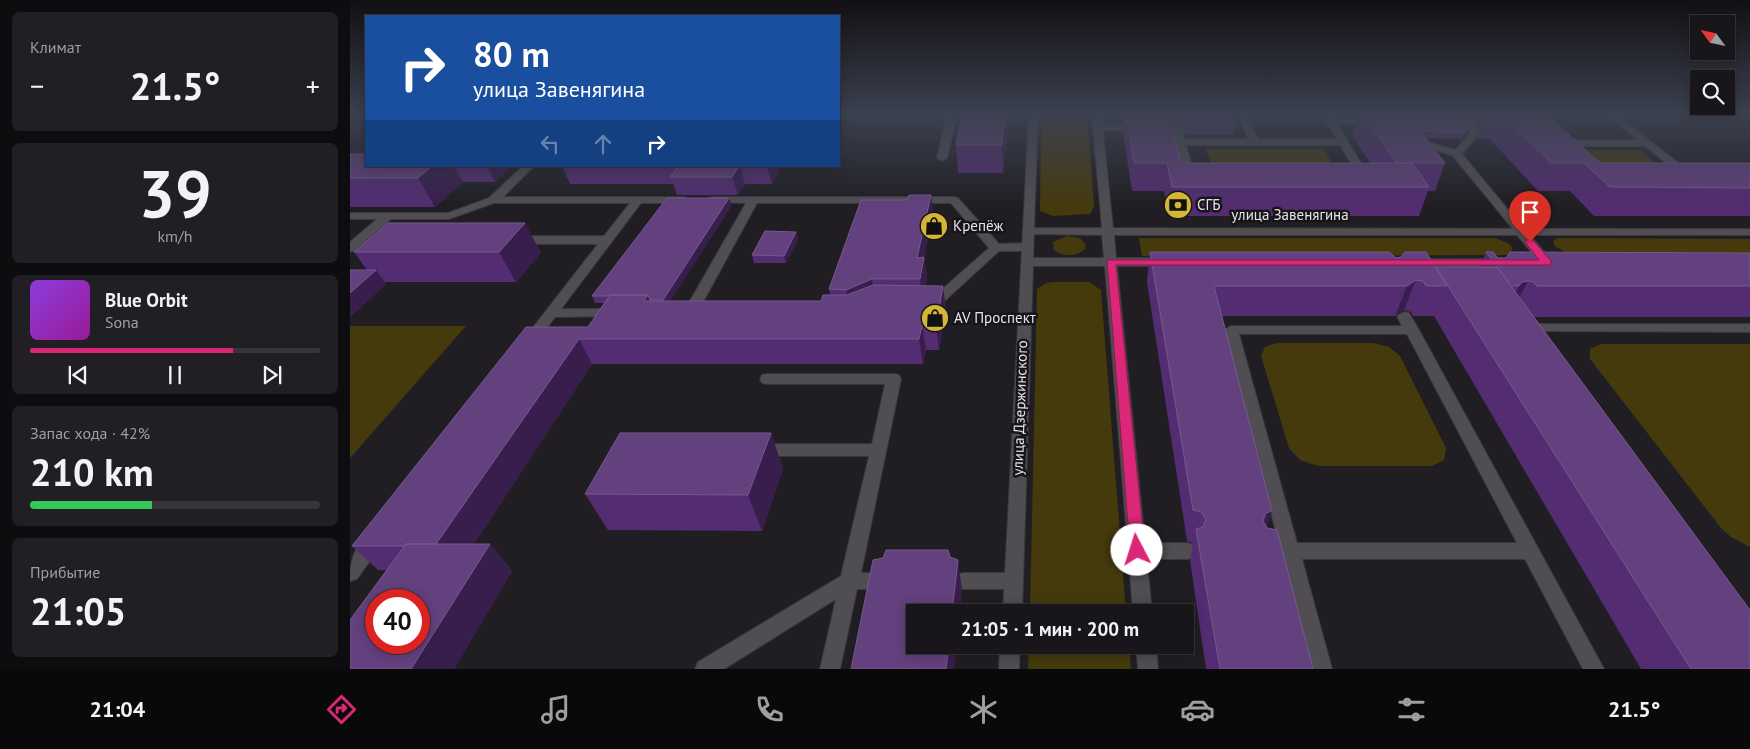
<!DOCTYPE html>
<html lang="ru">
<meta charset="utf-8">
<style>
body{margin:0;font-family:"PT Sans",sans-serif;background:#211f23;color:#f1f3f6;height:100vh;display:flex;flex-direction:column;font-size:19px;white-space:nowrap}
*{box-sizing:border-box;margin:0}
p{font-size:16px;color:#9f9fa2}
.icon{flex:none;width:28px;height:28px;fill:none;stroke:currentColor;stroke-width:2;stroke-linecap:round;stroke-linejoin:round}
.map{position:relative;flex:1;overflow:hidden}
.details{display:flex;flex-direction:column;gap:12px;padding:12px;background:#0d0c0e;width:350px}
.details>*{flex:none}
.top-card{position:absolute;left:15px;top:15px;width:475px;height:152px;border-radius:0px;box-shadow:0 2px 12px #0003,0 0 0 1px #363539;background:#1a4fa0;color:#fff;overflow:hidden}
.needle{width:32px;rotate:303deg}
.fabs{position:absolute;left:1340px;top:15px;display:grid;gap:10px}
.fabs a{display:grid;place-items:center;width:45px;height:45px;border-radius:0px;background:#18161a;box-shadow:0 2px 12px #0003,0 0 0 1px #363539;font-size:25px}
.speed{position:absolute;left:15px;top:589px;display:flex;gap:10px;font-size:25px;font-weight:700;text-align:center}
.speed>*{display:grid;place-content:center;width:65px;height:65px;border-radius:50%;background:#18161a;box-shadow:0 2px 12px #0003,0 0 0 1px #363539;line-height:1}
.speed .limit{border:8px solid #d22;background:#fff;color:#111}
.pin{position:absolute;display:grid;place-items:center;width:42px;height:42px;color:#fff;margin:-51px -21px;border-radius:50% 50% 50% 0;rotate:-45deg;box-shadow:0 0 5px #0007}
.pin .icon{rotate:45deg}
.me{position:absolute;width:55px;margin:-28px;rotate:355deg;stroke-linejoin:round;filter:drop-shadow(0 0 4px #0008)}
.turn{display:flex;align-items:center;gap:18px;height:105px;padding:0 25px;font-size:22px}
.turn .icon{width:65px;height:65px;stroke-width:2.5}
.turn b{display:block;font-size:35px;line-height:42px}
.lanes{display:flex;align-items:center;height:48px;padding:0 25px;background:#0003;justify-content:center;gap:25px;direction:ltr}
.lanes .off{opacity:.35}
.big{font-size:38px;font-weight:800;line-height:1.1}
.details .card{flex:1;display:flex;flex-direction:column;justify-content:center;gap:8px;min-width:0;padding:0 18px;border-radius:8px;background:#211f23}
.details .dial{align-items:center;gap:0}
.dial b{font-size:65px;line-height:1}
.song{display:flex;align-items:center;gap:15px}
.cover{width:60px;height:60px;border-radius:8px;background:linear-gradient(135deg,hsl(270 70% 55%),hsl(300 70% 35%))}
.played{height:5px;border-radius:2px;background:linear-gradient(90deg,#db2777 70%,#363539 70%)}
.keys{display:flex;justify-content:space-around;direction:ltr}
.heat{display:flex;justify-content:space-between;align-items:center;font-size:28px;direction:ltr}
.charge{height:8px;border-radius:4px;background:linear-gradient(90deg,#34c759 42%,#363539 0)}
.trip{position:absolute;left:556px;top:604px;width:288px;height:50px;border-radius:0px;background:#18161a;box-shadow:0 2px 12px #0003,0 0 0 1px #363539;font-weight:800;line-height:50px;text-align:center}
.dock{display:flex;height:80px;justify-content:space-around;align-items:center;background:#0a090a;color:#9f9fa2}
.dock .icon{width:35px;height:35px}
.dock .selected{color:#db2777}
.dock b{font-size:22px;color:#f1f3f6}
main{display:flex;flex:1;min-height:0}
.map>svg:first-child{display:block}
.green{fill:#443a0c}
.lines{fill:none;stroke-linecap:round;stroke-linejoin:round}
.service-casing{stroke:#3a383c;stroke-width:2}
.tertiary-casing{stroke:#3a383c;stroke-width:2}
.service{fill:#504d53;fill-rule:evenodd}
.tertiary{fill:#504d53;fill-rule:evenodd}
.wall{fill:#532c71}
.shaded-wall{fill:#381e4c}
.building{fill:#63407e;stroke:#77598e;fill-rule:evenodd}
.route{fill:#db2777;stroke:#8e194d}
.labels{text-anchor:middle;stroke-width:5;stroke-linejoin:round;paint-order:stroke}
.poi-label{font-size:15px;fill:#e6e4e8;stroke:#17151a;text-anchor:start}
.street-label{font-size:15px;fill:#e6e4e8;stroke:#17151a}
</style>
<main>
<section class="details">
<div class="card"><p>Климат</p>
<div class="heat"><a>−</a><b class="big">21.5°</b><a>+</a></div>
</div>
<div class="card dial"><b>39</b><p>km/h</p></div>
<div class="card">
<div class="song"><i class="cover"></i><div><b>Blue Orbit</b><p>Sona</p></div></div>
<div class="played"></div>
<div class="keys"><svg class="icon" aria-label="previous" viewBox="0 0 24 24"><path d="M18 5L8 12l10 7zM5 5v14"/></svg><svg class="icon" aria-label="pause" viewBox="0 0 24 24"><path d="M8 5v14M16 5v14"/></svg><svg class="icon" aria-label="next" viewBox="0 0 24 24"><path d="M6 5l10 7-10 7zM19 5v14"/></svg></div>
</div>
<div class="card"><p>Запас хода · 42%</p><b class="big">210 km</b><div class="charge"></div></div>
<div class="card"><p>Прибытие</p><b class="big">21:05</b></div>
</section>
<div class="map">
<svg width="1400" height="669" viewBox="0 0 1400 669">
<rect width="100%" height="100%" fill="#201e23"/>
<path class="green" d="M691,114H737L744,207L740,214L703,216L690,211Z
M856,149H974L985,169H862Z
M1224,150H1290L1314,170H1245Z
M717,236L730,238L736,245L735,249C726,257 713,257 704,250L703,242Z
M789,238H1145L1158,243L1163,249L1158,255L792,256Z
M1208,238L1400,239V256L1216,253L1205,246L1203,241Z
M703,282H739L751,290L776,612H680L687,289L696,283Z
M0,326H116L0,458Z
M927,343H1023L1039,347L1050,356L1096,448L1094,460L1082,466H968L950,460L939,448L911,356L915,347Z
M1251,344H1400V547L1381,537L1371,528L1240,359V349Z
M679,645H779L781,669H678Z"/>
<g class="lines">
<defs>
<path id="service" d="M597,114H607L597,158L592,161L587,158Z
M818,114H828L835,139H898L888,114H896L908,139H987L972,114H980L983,118L1028,119L1030,121L1025,124H987L1021,179L1016,182L1012,181L990,145H836L846,181L845,183H837Z
M1115,114H1124L1130,133L1112,154L1175,230V234H1167L1103,156L1060,141L1065,138L1105,150L1120,133Z
M1256,114H1266L1340,172V176H1332L1295,146H1210L1205,143L1210,140H1288Z
M749,125H791L796,128L791,131L746,130V126Z
M173,166H184L153,197H334L339,200L334,203H291L211,309H265L272,313L270,316L205,317L184,345H174L172,342L174,339L248,244H166L160,240L166,236H254L280,203H144L99,219H41L4,251L0,252V242L27,219H0V213H98L139,198Z
M363,197H604L608,198L649,244L677,243L683,247L677,251H649L589,306L579,307L572,303L574,300L581,299L639,248L601,203H407L347,313L340,317L333,313L396,203L359,202V198Z
M1054,312L1059,313L1069,330L1254,669H1233L1175,559H952L982,669H962L933,559L926,557L923,551L926,545L929,544L874,330L881,326H1052L1047,316ZM889,334H1057L1167,543H947Z
M1173,324H1400V332L1168,331L1166,328Z
M417,374H544L549,375L551,379L511,573H533L540,575L542,581L540,587L533,589H507L490,669H470L486,599L374,669H345L348,662L491,576L519,456H409L403,454L401,450L403,446L409,444H522L535,384H417L412,383L410,379L412,375Z
M23,535L29,538L32,543L29,548L7,579L0,581C0,563 3,543 23,535Z
M787,543H838L844,545L847,551L844,557L838,559H787L781,557L778,551L781,545Z
M613,573H663L670,575L672,581L670,587L663,589H613L606,587L604,581L606,575Z"/>
<path id="tertiary" d="M679,114H688L684,228H752L742,114H751L763,228L1400,229V235H1180L1203,263L1197,267L1193,266L1167,235H764L766,258H818L824,262L818,266H767L802,612H783L755,266H683L672,612H653ZM684,234L752,235L754,258H683Z
M1065,259H1148L1154,263L1148,267L1061,266L1059,263Z
M650,645H670L669,669H649Z
M786,645H806L808,669H788Z"/>
</defs>
<use href="#service" class="service-casing"/>
<use href="#tertiary" class="tertiary-casing"/>
<use href="#service" class="service"/>
<use href="#tertiary" class="tertiary"/>
</g>
<path class="wall" d="M612,114H659L653,173H608L606,145Z
M771,114H824L823,130L831,163H1020L1002,135L1008,114H1117L1120,126L1118,133L1112,139L1075,138L1095,163L1085,191H1078L1069,216H819L814,191H782L773,133L774,123H772Z
M828,114H888L884,135H835Z
M1128,114H1196L1250,163H1400V216H1244L1220,191H1188L1140,139H1127L1131,130L1127,117Z
M0,154L16,166H162L145,182H113L85,207H0Z
M212,166H431L422,184H395L388,195H327L323,184H220Z
M581,195L583,212L574,257L577,276L575,286H593L596,311L589,350H576L573,364H242L124,544H140L162,571L104,669H0L37,570H28L2,546L238,327L254,303H245L242,296L382,205L320,301H471L480,295L479,289L557,200Z
M38,223L191,253L166,282H34L36,284L0,317V270H17L4,252Z
M446,232L448,239L436,263H404L402,255Z
M800,252L1046,258L1051,257L1086,268L1130,267L1136,252L1148,258L1400,253V317H1184L1400,669H1291L1084,316H1063L1061,312L1054,310L1045,316H872L917,527L963,669H856L840,560L843,543L837,541L797,282Z
M421,433L433,469L412,531L258,530L235,494Z"/>
<path class="shaded-wall" d="M655,114H659L653,173L652,145Z
M1120,126L1118,133L1112,139L1114,133Z
M82,166H104L113,182L85,207L68,178Z
M137,166H162L145,182Z
M390,166L395,184L388,195L382,177Z
M417,166H431L422,184Z
M581,195L583,212L570,276L567,258Z
M379,198L382,205L316,307L313,300Z
M175,223L191,253L166,282L149,252Z
M446,232L448,239L436,263L434,256Z
M574,257L577,276L572,297L570,279Z
M26,270L36,284L0,317V293Z
M522,279L525,297L500,308L496,290Z
M1066,280L1054,310L1045,316L1057,286Z
M1178,281L1162,311L1153,317L1169,286L1172,282Z
M593,286L596,311L589,350L586,326Z
M298,295L308,319L294,301Z
M572,326L576,350L573,364L569,339Z
M229,339L242,364L107,570L85,546Z
M421,433L433,469L412,531L398,495Z
M922,511L912,543L913,521L916,513Z
M140,544L162,571L104,669H61Z
M608,560L612,591L610,612H602Z
M599,645H607L604,669H596Z"/>
<path class="building" d="M612,114H655L652,145H606Z
M776,114H819L831,163H1062L1079,187H822L817,163H784Z
M1012,114H1056L1095,163H1047Z
M1058,114H1117L1120,126L1114,133L1072,131Z
M1152,114H1196L1250,163H1400V188L1260,187L1234,163H1201Z
M0,154H16V166H82L68,178H0Z
M329,166H389L382,177H320Z
M559,195H581L567,258L574,257L570,279H522L496,290L479,289L511,200H557Z
M317,198H379L313,300H300L298,295H260L259,296H242Z
M38,223H175L149,252H4Z
M415,231L446,232L434,256L402,255Z
M800,252H1039L1046,258L1051,257L1055,252H1076L1097,286H1076L1073,281L1066,280L1057,286H864L922,511L916,513L913,521L917,528L927,530L963,669H870L846,529L853,527L856,519L851,512L843,510Z
M1136,252H1143L1148,258H1156L1160,252L1400,253V286H1187L1183,282L1178,281L1172,282L1169,286H1161L1400,610V669H1341L1086,267H1147L1160,284Z
M0,270H26L0,293Z
M523,285L593,286L586,326H572L569,339H229L86,544H56L55,546H2L176,327H238L260,295H298L294,301H471L473,295H497Z
M270,433H421L398,495L235,494Z
M56,544H140L61,669H0V620ZM26,600H69V642H26Z
M536,550H598L600,557L608,560L602,612H565V645H599L596,669H501L523,560L533,558Z"/>
<linearGradient id="sky" x2="0" y2="1"><stop stop-color="#121013"/><stop offset="0.55" stop-color="#3c4150"/><stop offset="1" stop-color="#3c4150" stop-opacity="0"/></linearGradient>
<rect width="1400" height="207" fill="url(#sky)"/>
<path class="route" d="M1176,240H1183L1201,261V265H766L795,550L792,555L787,557L782,555L780,550L757,260H1189L1175,242Z"/>
<defs>
<symbol id="bank-disc" viewBox="-11 -11 22 22"><circle r="9.5" fill="#d3b635" stroke="#17151a"/><path d="M-6-4H6V4H-6ZM0-2.3a2.3 2.3 0 1 0 0 4.6a2.3 2.3 0 1 0 0-4.6Z" fill="#111"/></symbol>
<symbol id="shop-disc" viewBox="-11 -11 22 22"><circle r="9.5" fill="#d3b635" stroke="#17151a"/><path d="M-5-2.5h2.3a2.7 3.5 0 0 1 5.4 0H5L5.5 6h-11ZM-1.5-2.5h3a1.5 2.3 0 0 0-3 0Z" fill="#111"/></symbol>
</defs>
<g fill-rule="evenodd">
<use href="#bank-disc" x="812" y="189" width="32" height="32"/>
<use href="#shop-disc" x="568" y="210" width="32" height="32"/>
<use href="#shop-disc" x="569" y="302" width="32" height="32"/>
</g>
<g class="labels">
<g class="poi-label">
<text x="847" y="210">СГБ</text>
<text x="603" y="231">Крепёж</text>
<text x="604" y="323">AV Проспект</text>
</g>
<g class="street-label">
<text x="940" y="220">улица Завенягина</text>
<text transform="translate(670 408) rotate(-88)" y="5">улица Дзержинского</text>
</g>
</g>
</svg>
<div class="fabs">
<a><svg class="needle" viewBox="-14 -14 28 28"><path d="M0-13l5 13h-10z" fill="#e53935"/><path d="M0 13l5-13h-10z" fill="#9f9fa2"/></svg></a>
<a><svg class="icon" aria-label="search" viewBox="0 0 24 24"><circle cx="10" cy="10" r="6"/><path d="M15 15l6 6"/></svg></a>
</div>
<div class="speed"><div class="limit">40</div></div>
<div class="pin" style="left:1180px;top:242px;background:#d93025"><svg class="icon" aria-label="arrive" viewBox="0 0 24 24"><path d="M6 21V4h12l-3 4 3 4H6"/></svg></div>
<svg class="me" style="left:787px;top:550px" viewBox="-20 -20 40 40"><circle r="19" fill="#fff"/><path d="M0-13L10 11 0 6-10 11z" fill="#db2777"/></svg>
<div class="trip">21:05 · 1 мин · 200 m</div>
<div class="top-card">
<div class="turn"><svg class="icon" aria-label="right" viewBox="0 0 24 24"><path d="M7 20v-9h11M14 6l5 5-5 5"/></svg><div><b>80 m</b>улица Завенягина</div></div>
<div class="lanes"><svg class="icon off" aria-label="left" viewBox="0 0 24 24"><path d="M17 20v-9H6M10 6l-5 5 5 5"/></svg><svg class="icon off" aria-label="ahead" viewBox="0 0 24 24"><path d="M12 20V5M6 11l6-6 6 6"/></svg><svg class="icon" aria-label="right" viewBox="0 0 24 24"><path d="M7 20v-9h11M14 6l5 5-5 5"/></svg></div>
</div>
</div>
</main>
<nav class="dock">
<b>21:04</b>
<svg class="icon selected" aria-label="directions" viewBox="0 0 24 24"><path d="M12 3l9 9-9 9-9-9zM9 14v-3h6M13 9l2 2-2 2"/></svg>
<svg class="icon" aria-label="music" viewBox="0 0 24 24"><path d="M9 18V5l10-2v13"/><circle cx="6" cy="18" r="3"/><circle cx="16" cy="16" r="3"/></svg>
<svg class="icon" aria-label="phone" viewBox="0 0 24 24"><path d="M5 4h4l2 5-3 2q2 4 5 5l2-3 5 2v4C11 20 4 13 5 4z"/></svg>
<svg class="icon" aria-label="climate" viewBox="0 0 24 24"><path d="M12 3v18M4 7l16 10M4 17L20 7"/></svg>
<svg class="icon" aria-label="car" viewBox="0 0 24 24"><path d="M5 17H2v-5l4-1 3-4h7l3 4 3 1v5h-3M9 17h6M6 11h13"/><circle cx="7" cy="17" r="2"/><circle cx="17" cy="17" r="2"/></svg>
<svg class="icon" aria-label="filters" viewBox="0 0 24 24"><path d="M4 7h16M4 17h16"/><circle cx="9" cy="7" r="2"/><circle cx="15" cy="17" r="2"/></svg>
<b>21.5°</b>
</nav>
